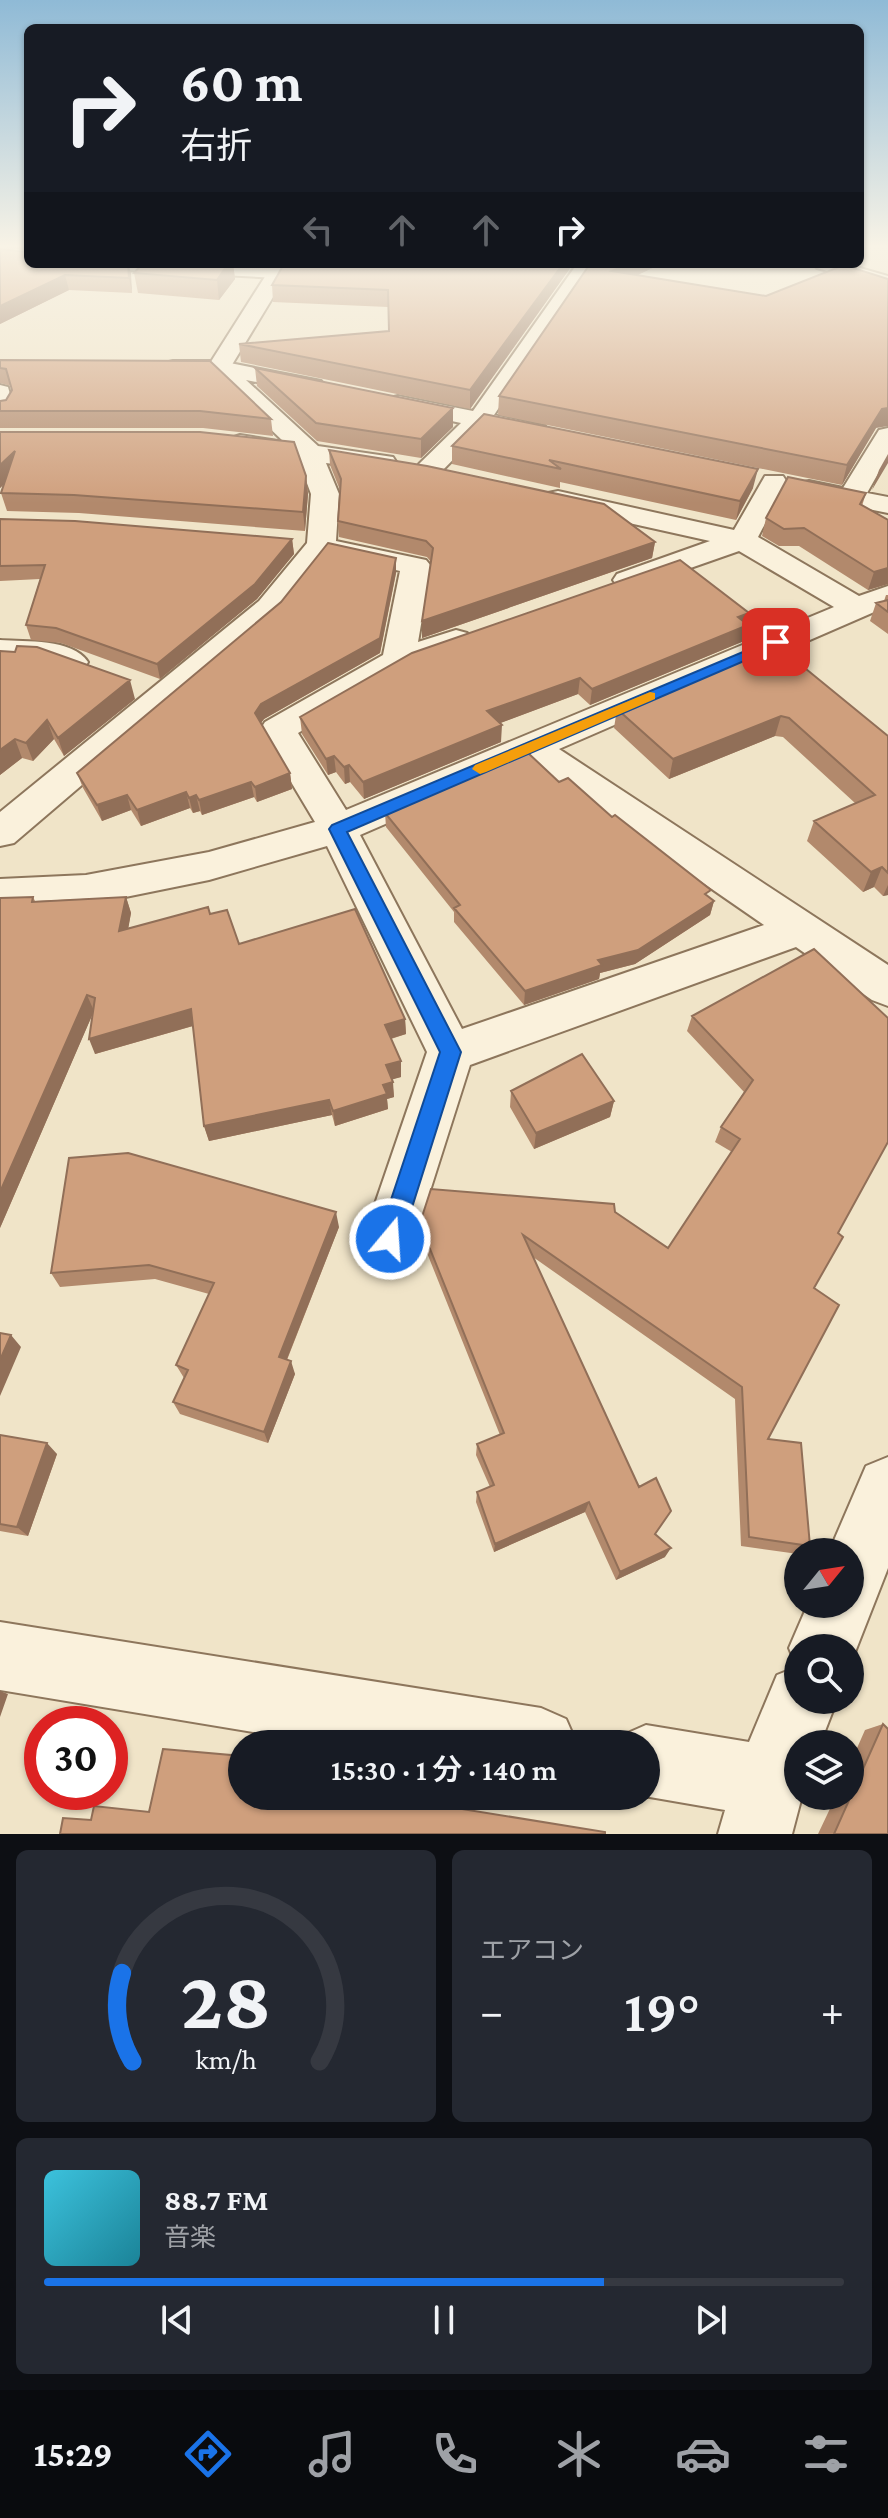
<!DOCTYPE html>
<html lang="ja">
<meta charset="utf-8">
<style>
body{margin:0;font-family:"Crimson Pro","Noto Sans JP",serif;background:#242831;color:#f1f3f6;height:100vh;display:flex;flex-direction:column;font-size:30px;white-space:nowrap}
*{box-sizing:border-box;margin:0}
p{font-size:26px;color:#9ea1a6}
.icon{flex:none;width:44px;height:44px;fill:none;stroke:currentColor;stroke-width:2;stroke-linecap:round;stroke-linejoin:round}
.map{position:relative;height:1834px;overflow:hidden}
.side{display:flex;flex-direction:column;gap:16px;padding:16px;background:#0d0f14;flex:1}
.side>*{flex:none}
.banner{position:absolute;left:24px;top:24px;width:840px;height:244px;border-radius:12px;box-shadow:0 2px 6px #0004;background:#171b24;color:#f1f3f6;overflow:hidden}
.needle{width:52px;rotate:60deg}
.controls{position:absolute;left:784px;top:1538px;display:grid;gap:16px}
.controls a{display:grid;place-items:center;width:80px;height:80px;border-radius:50%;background:#171b24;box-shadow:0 2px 6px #0004;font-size:40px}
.speed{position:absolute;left:24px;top:1706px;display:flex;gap:16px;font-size:40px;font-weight:700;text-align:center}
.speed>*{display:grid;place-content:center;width:104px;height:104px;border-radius:50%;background:#171b24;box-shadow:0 2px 6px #0004;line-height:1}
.speed .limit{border:12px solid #d22;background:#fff;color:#111}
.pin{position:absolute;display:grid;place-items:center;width:68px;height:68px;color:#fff;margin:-34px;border-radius:16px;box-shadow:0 4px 12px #0006}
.me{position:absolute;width:88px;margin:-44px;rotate:18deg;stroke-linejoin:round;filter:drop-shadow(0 0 6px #0008)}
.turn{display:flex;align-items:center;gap:28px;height:168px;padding:0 24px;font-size:36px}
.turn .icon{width:104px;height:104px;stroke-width:2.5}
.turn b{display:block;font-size:56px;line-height:68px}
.lanes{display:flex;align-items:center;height:76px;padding:0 24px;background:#0003;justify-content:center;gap:40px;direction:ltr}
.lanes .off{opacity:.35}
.big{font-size:60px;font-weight:600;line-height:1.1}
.side .card{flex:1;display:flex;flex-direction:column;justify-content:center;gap:12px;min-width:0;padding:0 28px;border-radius:12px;background:#242831}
.side .dial{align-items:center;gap:0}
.dial svg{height:208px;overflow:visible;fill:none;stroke:#363941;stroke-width:7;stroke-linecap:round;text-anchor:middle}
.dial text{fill:#f1f3f6;stroke:none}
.song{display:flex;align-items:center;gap:24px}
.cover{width:96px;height:96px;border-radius:12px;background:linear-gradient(135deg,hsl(190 70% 55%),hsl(190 70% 35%))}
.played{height:8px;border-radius:4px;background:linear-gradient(90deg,#1a73e8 70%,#363941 70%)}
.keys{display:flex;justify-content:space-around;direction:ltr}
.heat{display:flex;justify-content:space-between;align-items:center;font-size:44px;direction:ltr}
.side .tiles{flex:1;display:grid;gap:16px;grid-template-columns:1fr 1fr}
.card:last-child{grid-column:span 2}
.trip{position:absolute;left:228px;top:1730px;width:432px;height:80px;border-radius:40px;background:#171b24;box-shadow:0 2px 6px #0004;font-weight:600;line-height:80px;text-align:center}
.tab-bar{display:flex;height:128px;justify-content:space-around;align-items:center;background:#090b0e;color:#9ea1a6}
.tab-bar .icon{width:56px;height:56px}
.tab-bar .selected{color:#1a73e8}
.tab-bar b{font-size:36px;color:#f1f3f6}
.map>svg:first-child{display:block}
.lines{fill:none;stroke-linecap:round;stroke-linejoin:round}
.minor-casing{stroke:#8d765c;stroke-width:4}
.tertiary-casing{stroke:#8d765c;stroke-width:4}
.minor{fill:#faf1dc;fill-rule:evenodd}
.tertiary{fill:#faf1dc;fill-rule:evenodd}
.wall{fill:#b2896c}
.shaded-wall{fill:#916f58}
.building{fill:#cf9f7d;stroke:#916f58;stroke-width:2}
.route{fill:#1a73e8;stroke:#114b97;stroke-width:2}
.slow{fill:#f59e0b}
</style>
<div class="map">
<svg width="888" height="1834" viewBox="0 0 888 1834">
<rect width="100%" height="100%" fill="#f0e4c8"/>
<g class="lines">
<defs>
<path id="minor" d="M115,264C141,264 275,259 288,272L278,278L124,270Z
M577,264H596L494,415L545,426L548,431L545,436L536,438L484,428L437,476H419L415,470L419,464L461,423L390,408L386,403L390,398L398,396L473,411Z
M173,361H220L321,381L325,386L321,391L313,393L246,380L318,446L393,457L397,463L393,469L384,471L326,463L339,494L336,541L426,560L431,566L418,642L456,630L467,633L472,640L467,647L411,667L298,733L346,810L834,607L739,551L639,586L628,589L617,586L613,580L617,574L710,541L548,505L544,499L548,493L558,491L734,530L765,476H783L787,482L758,537L859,596L888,586V606L559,749L888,965V1006L872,1000L796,947L470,1065L409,1257L390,1264L371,1257L363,1239L427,1052L327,846L209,880L86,905L0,909V879L86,875L209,852L315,822L260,730L265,722L383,655L400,571L328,554L281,615L14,843L0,846V812L259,601L307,543L311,494L298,459L231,448L227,443L231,438L240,435L284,442L214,375L165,373L162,368L165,363ZM528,762L764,925L462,1029L360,835Z
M0,385L8,387L14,408L9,415L0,417Z
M888,428V456L867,493L888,497V513L799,495L796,489L799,483L809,481L843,488L879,430Z
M0,640C26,642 72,638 88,662L84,669L72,672L43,662L0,660Z
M888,1457V1568L850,1665V1648H798V1700H837L820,1744H798V1796H802L792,1834H718L725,1810L644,1796L646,1744H617L621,1736L646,1725L749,1742L777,1675L797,1667L789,1648L808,1604H850V1552H829L866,1466Z
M0,1622L541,1708L566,1719L577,1744H326L0,1690Z"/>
<path id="tertiary" d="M273,264H293L227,373H211L207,368Z
M814,264H846L888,276V288L817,268Z"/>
</defs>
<use href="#minor" class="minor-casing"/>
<use href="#tertiary" class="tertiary-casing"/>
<use href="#minor" class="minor"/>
<use href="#tertiary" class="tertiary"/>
</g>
<path class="wall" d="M0,246H28V264H129L132,293L69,290L0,324V249L26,252V250L0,247Z
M142,264H233L235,279L219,300L138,293L134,273Z
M284,264H573L470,409L241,362L239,344L389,331L388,307L273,302L272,285Z
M590,264H661L637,275L876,428L842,485L498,415L499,396Z
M0,360L271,419L273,436L203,428H0V401L6,400L12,390L11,386L0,383Z
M255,368L453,408V427L421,458L317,441L257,386Z
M0,432L306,476L308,494L305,531L79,513L7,511L1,493L3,485L0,488Z
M452,446L753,488L736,520L560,482V488L452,464Z
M329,450L655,542L652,558L422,638V621L431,562L427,557L339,537L338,521L340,490L330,465Z
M866,493L862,506L888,520V584L868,590L799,546H779L762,536L766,518Z
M0,519L292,539L294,554L257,599L160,679L61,643L31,640L26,625L40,579L0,581Z
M396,573L380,653L264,719L261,723L290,773L292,789L257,802L254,797L202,815L200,811L193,813L190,808L141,826L131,810L102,821L83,788L77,773Z
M886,595H888V634L870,621L876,603L884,601Z
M749,613L744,641L590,705L578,694L500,723L501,742L364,799L350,782L345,784L336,772L328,775L302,734L300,717Z
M773,642L888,736V895L883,896L874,887L863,892L807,841L814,821L855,803L783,737L775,736L669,779L614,728L617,709Z
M0,651L135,699L64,756L54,739L33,761L22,758L0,775Z
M559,782L612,817L714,901L710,915L635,964L600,973L599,979L524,1005L454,922V912L386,827L385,813Z
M33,897L35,901L126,897L131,913L128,928L210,914L239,944L405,1019L406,1034L391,1039L401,1061V1077L392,1079L394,1097L387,1099L388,1109L335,1126L332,1115L209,1141L204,1126L193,1026L95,1054L93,1013L0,1228Z
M814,949L838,1233L814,1288L768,1439L810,1546L804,1552H798V1554L741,1546L735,1399L533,1257L639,1487L671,1511L655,1535L665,1557L616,1580L585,1512L494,1552L476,1502L477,1492L490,1487L476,1455L477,1444L500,1435L423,1243H419L418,1229L615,1212L668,1248L732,1152L715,1142L721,1127L744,1092L687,1031L692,1016Z
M511,1091L614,1101L610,1117L534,1149L510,1107Z
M339,1227L287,1360L295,1374L268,1443L180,1414L173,1402L184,1378L176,1365L209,1294L155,1279L60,1287L51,1273Z
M0,1435L57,1454L28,1536L0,1531Z
M883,1724L888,1834H818L836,1796H850V1764L865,1730Z"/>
<path class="shaded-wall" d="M860,246H872L860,252Z
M128,264L131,273L132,293L129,278Z
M228,264H233L235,279L219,300L217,280Z
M563,264H573L470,409V390Z
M628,264H661L610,288L612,271Z
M65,275L69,290L0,324V306Z
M453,408V427L421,458V439Z
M888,408V426L876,428L842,485L847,465L882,409Z
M15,451L20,469L0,488V465Z
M888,454V463L872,490L879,470Z
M758,469L753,488L736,520L740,501Z
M306,476L308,494L305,531L303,512Z
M292,539L294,554L257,599L160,679L157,664Z
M655,542L652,558L422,638V621Z
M396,558V573L380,653L264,719L257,728L255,713L261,704Z
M888,568V584L868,590L874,572Z
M749,613L746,626L748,625L744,641L590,705L592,689L738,617Z
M580,678L578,694L487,728V711Z
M130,680L135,699L64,756L58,738Z
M781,716L775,736L669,779L673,759Z
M47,720L54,739L33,761L26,743Z
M502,725L501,742L364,799L363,782Z
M15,739L22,758L0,775V750Z
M334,756L336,772L328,775L326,759Z
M349,765L350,782L345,784L344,767Z
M290,773L292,789L257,802L255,787Z
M251,782L254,797L202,815L199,800Z
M186,792L190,808L141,826L137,810Z
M127,795L131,810L102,821L97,805Z
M196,795L200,811L193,813L189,798Z
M882,867L874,887L863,892L871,872Z
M888,885V895L883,896Z
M126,897L131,913L125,947L119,931Z
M714,901L710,915L635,964L600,973L599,979L524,1005L525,991L598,960Z
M87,995L94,1011L0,1228V1192Z
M191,1009L196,1025L95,1054L89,1039Z
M405,1019L406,1034L386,1040L385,1025Z
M401,1061V1077L387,1081L386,1065Z
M393,1082L394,1097L387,1099L388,1109L335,1126L333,1111L383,1085Z
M329,1100L332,1115L209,1141L204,1126Z
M614,1101L610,1117L534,1149L536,1133Z
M336,1212L339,1227L283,1369L279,1357Z
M11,1335L21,1347L0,1396V1360Z
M291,1361L295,1374L268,1443L264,1432Z
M47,1443L57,1454L28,1536L17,1527Z
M589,1502L585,1512L494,1552L495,1544Z
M671,1548L665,1557L616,1580L620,1572Z
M0,1691L8,1694L0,1717Z"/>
<path class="building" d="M26,246H28V264H128L129,278L65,275L0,306V249L26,252Z
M142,264H228L217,280L134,273Z
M284,264H563L470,390L239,344L389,331L388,290L272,285Z
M590,264H628L612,271L766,296L844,265L888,279V408L882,409L847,465L499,396Z
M0,360L210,361L271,419L200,411H0V401L6,400L12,390L6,369L0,368Z
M255,368L453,408L421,439L316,423Z
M484,414L758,469L740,501L549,460L561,469L452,446Z
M0,432H200L294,442L306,476L303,512L74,495L1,493L15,451L0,465Z
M329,450L427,466L604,504L655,542L422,621L433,548L426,541L338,521L341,479Z
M788,477L866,493L860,504L888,520V568L874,572L804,528L784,529L766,518Z
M0,519L75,521L292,539L255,584L157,664L56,628L26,625L45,565L0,566Z
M328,543L396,558L380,638L261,704L255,713L290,773L255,787L251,782L199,800L196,795L189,798L186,792L137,810L127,795L97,805L77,773L281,602Z
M680,560L749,613L738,617L748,625L592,689L580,678L487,711L502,725L363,782L349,765L344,767L334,756L326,759L300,717L412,653Z
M888,600V612L876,603Z
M773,642L888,736V873L882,867L871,872L814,821L875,795L789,718L781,716L673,759L617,709Z
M17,646L37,647L130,680L58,738L47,720L26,743L15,739L0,750V651L15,652Z
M527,752L559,782L568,778L612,817L615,815L711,890L705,894L714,901L638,950L598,960L602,965L525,991L454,908L460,905L385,813Z
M33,897L32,902L126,897L119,931L208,907L210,914L227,910L239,944L355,909L405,1019L385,1025L401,1061L386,1065L393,1082L383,1085L387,1094L333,1111L329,1100L204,1126L191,1009L89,1039L95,998L87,995L0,1192V898Z
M814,949L888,1018V1142L838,1233L843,1237L814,1288L839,1305L768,1439L801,1443L810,1546L749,1537L742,1387L523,1235L639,1487L656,1478L671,1511L655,1534L671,1548L620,1572L589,1502L495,1544L477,1492L494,1485L477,1444L504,1433L422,1229H418L431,1189L614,1204L615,1212L668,1248L740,1139L721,1127L753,1080L692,1016Z
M582,1054L614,1101L536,1133L511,1091Z
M128,1153L336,1212L279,1357L291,1361L264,1432L173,1402L188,1370L176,1365L214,1283L149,1265L51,1273L69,1158Z
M0,1333L11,1335L0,1360Z
M0,1435L47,1443L17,1527L0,1524Z
M883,1724L888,1729V1834H834Z
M163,1749L242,1756V1796H401L400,1799L605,1832V1834H60L63,1818L91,1820L94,1806L149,1812Z"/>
<linearGradient id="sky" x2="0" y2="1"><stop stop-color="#8fbad6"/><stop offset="0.49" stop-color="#f8f3e6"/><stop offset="1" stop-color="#f8f3e6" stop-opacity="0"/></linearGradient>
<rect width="888" height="503" fill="url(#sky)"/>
<path class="route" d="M776,638L783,642L781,645L347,832L461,1052L402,1239L398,1247L390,1250L382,1247L378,1239L440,1052L329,829L332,825Z"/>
<path class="slow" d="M650,692L655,693V699L486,772L480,774L472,769L475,765Z"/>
</svg>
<div class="controls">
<a><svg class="needle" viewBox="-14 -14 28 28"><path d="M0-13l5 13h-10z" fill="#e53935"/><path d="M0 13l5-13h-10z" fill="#9ea1a6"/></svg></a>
<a><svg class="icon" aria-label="search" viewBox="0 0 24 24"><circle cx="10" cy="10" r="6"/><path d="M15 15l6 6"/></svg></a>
<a><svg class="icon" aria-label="layers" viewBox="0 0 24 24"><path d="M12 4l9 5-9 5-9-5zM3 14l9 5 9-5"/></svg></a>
</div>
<div class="speed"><div class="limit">30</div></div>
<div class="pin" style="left:776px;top:642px;background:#d93025"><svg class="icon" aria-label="arrive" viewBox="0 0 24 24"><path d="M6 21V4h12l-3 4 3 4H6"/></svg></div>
<svg class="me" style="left:390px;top:1239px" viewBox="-20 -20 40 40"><circle r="17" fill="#1a73e8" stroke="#fff" stroke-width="3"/><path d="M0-11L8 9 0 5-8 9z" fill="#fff"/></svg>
<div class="trip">15:30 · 1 分 · 140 m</div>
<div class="banner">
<div class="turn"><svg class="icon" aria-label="right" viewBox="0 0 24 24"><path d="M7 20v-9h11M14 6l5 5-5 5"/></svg><div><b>60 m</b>右折</div></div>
<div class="lanes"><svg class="icon off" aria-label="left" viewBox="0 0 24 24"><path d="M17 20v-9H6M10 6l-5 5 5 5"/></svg><svg class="icon off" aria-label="ahead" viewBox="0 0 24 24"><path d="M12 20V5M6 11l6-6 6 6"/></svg><svg class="icon off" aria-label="ahead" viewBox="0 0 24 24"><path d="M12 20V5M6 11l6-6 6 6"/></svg><svg class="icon" aria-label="right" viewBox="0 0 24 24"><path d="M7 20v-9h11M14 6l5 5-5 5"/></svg></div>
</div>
</div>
<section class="side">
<div class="tiles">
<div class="card dial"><svg viewBox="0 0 100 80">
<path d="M14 69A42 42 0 1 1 86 69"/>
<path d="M14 69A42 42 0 0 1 10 35" stroke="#1a73e8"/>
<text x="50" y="56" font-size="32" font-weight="700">28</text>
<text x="50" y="72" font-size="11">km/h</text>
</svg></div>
<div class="card"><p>エアコン</p>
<div class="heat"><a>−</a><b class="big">19°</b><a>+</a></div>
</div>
<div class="card">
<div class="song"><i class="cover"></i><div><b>88.7 FM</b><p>音楽</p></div></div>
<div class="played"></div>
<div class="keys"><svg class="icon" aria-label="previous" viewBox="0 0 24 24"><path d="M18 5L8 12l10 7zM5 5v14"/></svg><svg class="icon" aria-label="pause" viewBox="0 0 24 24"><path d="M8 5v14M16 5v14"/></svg><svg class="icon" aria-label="next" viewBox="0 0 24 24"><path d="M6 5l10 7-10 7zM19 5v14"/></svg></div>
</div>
</div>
</section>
<nav class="tab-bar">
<b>15:29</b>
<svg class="icon selected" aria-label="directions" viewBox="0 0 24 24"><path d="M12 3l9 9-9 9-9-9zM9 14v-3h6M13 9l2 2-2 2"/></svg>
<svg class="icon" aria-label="music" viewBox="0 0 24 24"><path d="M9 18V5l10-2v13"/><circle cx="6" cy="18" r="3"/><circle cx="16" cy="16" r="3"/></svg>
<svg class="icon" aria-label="phone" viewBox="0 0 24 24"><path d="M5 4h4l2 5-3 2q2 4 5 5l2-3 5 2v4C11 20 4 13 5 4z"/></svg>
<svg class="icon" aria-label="climate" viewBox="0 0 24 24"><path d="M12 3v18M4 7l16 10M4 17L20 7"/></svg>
<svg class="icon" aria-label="car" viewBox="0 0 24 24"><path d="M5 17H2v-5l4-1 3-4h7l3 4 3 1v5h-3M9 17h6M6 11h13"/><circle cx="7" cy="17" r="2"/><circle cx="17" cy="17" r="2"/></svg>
<svg class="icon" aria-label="filters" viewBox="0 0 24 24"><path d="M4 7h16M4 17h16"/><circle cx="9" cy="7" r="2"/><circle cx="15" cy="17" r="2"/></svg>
</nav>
